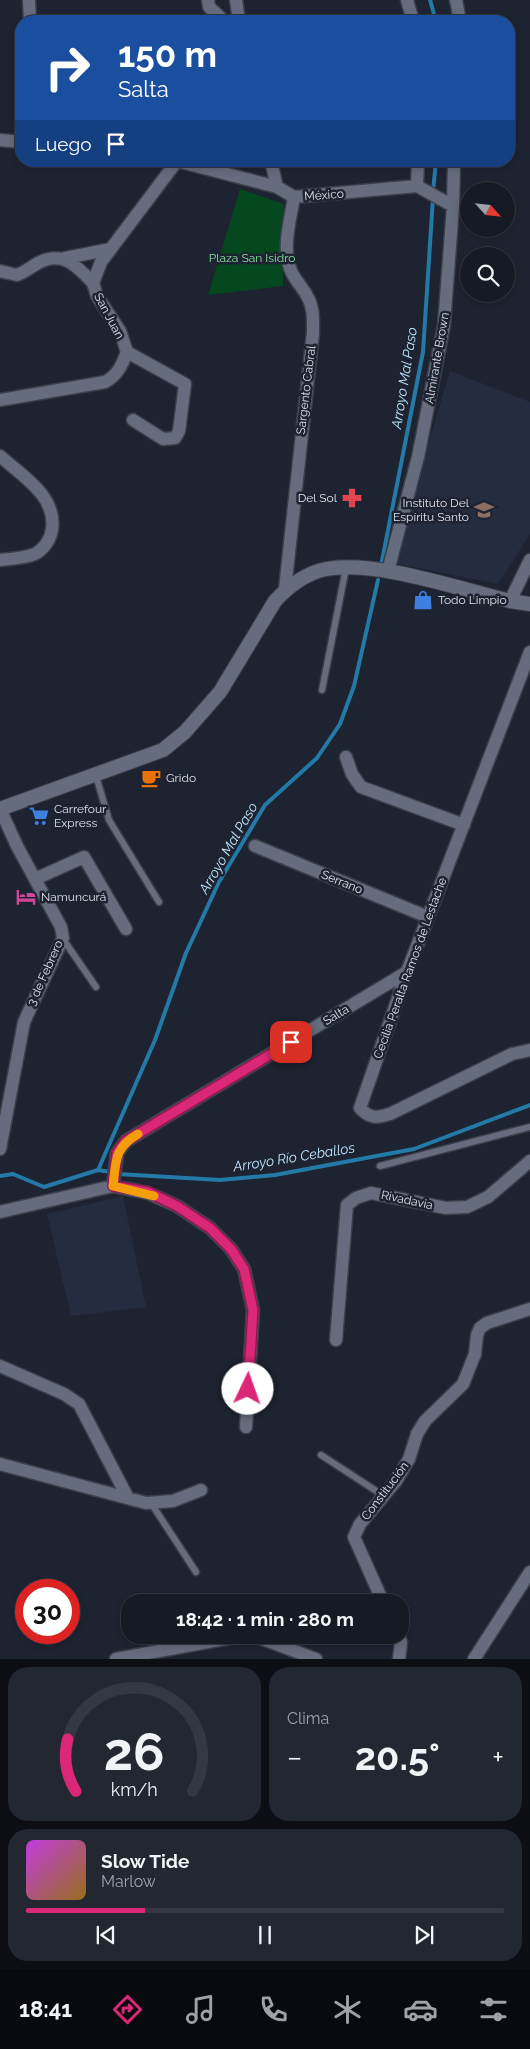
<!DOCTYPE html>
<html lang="es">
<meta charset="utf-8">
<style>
body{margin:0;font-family:Raleway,sans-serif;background:#232732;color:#f1f3f6;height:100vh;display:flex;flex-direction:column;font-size:19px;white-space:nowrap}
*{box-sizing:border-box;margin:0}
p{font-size:16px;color:#9ea1a7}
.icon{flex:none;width:28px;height:28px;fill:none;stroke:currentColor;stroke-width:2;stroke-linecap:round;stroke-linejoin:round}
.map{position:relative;height:1659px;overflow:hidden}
.drawer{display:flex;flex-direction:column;gap:8px;padding:8px;background:#0c0e14;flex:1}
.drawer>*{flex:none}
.guide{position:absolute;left:15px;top:15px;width:500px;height:152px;border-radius:20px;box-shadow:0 2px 8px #0003,0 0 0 1px #353842;background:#1a4fa0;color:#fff;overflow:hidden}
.needle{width:32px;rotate:117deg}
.controls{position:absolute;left:460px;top:182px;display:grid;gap:10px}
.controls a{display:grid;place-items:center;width:55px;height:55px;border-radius:50%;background:#161a25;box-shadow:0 2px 8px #0003,0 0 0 1px #353842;font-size:25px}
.speed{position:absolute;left:15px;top:1579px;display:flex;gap:10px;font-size:25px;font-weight:700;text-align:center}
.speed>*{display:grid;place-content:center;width:65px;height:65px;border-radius:50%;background:#161a25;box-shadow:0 2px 8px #0003,0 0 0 1px #353842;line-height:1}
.speed .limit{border:8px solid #d22;background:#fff;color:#111}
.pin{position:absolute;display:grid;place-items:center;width:42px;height:42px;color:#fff;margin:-21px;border-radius:10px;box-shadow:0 2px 8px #0006}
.me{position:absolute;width:55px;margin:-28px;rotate:3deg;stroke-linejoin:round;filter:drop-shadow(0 0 4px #0008)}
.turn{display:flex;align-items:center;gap:18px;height:105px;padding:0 20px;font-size:22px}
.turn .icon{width:65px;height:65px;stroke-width:2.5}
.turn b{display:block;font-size:35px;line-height:42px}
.then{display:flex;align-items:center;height:48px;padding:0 20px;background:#0003;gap:10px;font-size:19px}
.big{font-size:38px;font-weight:700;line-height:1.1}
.drawer .tile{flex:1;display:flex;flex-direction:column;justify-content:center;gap:8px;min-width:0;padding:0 18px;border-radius:20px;background:#232732}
.drawer .dial{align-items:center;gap:0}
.dial svg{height:130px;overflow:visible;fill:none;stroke:#353842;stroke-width:7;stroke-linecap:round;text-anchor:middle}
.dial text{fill:#f1f3f6;stroke:none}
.song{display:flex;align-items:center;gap:15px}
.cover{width:60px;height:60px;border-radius:8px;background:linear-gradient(135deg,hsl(290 70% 55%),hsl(40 70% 35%))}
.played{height:5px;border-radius:2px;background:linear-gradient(90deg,#db2777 25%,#353842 25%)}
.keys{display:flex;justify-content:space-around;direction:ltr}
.heat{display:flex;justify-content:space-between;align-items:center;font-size:28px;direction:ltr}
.drawer .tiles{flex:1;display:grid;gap:8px;grid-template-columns:1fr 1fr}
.tile:last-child{grid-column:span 2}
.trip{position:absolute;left:121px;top:1594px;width:288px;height:50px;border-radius:20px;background:#161a25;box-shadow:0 2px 8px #0003,0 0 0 1px #353842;font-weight:700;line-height:50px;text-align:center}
.tabs{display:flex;height:80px;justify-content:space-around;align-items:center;background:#090a0f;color:#9ea1a7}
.tabs .icon{width:35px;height:35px}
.tabs .current{color:#db2777}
.tabs b{font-size:22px;color:#f1f3f6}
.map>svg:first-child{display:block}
.built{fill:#242c40}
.green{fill:#05481f}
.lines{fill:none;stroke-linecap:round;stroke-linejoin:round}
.stream{stroke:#237aa7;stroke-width:4}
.service-casing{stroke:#3a3f4a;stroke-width:9}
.minor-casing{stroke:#3a3f4a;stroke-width:15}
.secondary-casing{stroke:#3a3f4a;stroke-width:16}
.service{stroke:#656c7d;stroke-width:6}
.minor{stroke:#656c7d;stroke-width:12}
.secondary{stroke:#656c7d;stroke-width:14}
.route-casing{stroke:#8e194d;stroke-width:12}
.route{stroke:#db2777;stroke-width:9}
.slow{stroke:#f59e0b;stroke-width:9}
.labels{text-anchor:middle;stroke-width:5;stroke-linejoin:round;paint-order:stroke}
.street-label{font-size:12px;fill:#dce0ea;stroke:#1d2331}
.park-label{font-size:12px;fill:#87e69e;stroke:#1d2331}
.poi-label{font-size:12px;fill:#dce0ea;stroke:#1d2331;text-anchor:start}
.water-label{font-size:14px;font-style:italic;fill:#bde5fe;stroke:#1d2331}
</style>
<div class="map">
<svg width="530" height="1659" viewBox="0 0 530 1659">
<rect width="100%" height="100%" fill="#1d2331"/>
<path class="built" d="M450,371L530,402V534L498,584L393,563Z
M123,1196L146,1307L71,1316L47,1214Z"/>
<path class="green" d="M240,189L284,204L283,286L208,295Z"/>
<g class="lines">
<path class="stream" d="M430,0L436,21
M433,191L436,161
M381,566L423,352L433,198
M98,1170L155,1040L186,953L219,882L265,805L317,758L340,724L354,686L378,580
M118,1174L220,1180L275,1175L414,1149L530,1105
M0,1176L13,1174L44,1187L98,1170L111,1172"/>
<defs>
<path id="service" d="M322,690L346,568
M96,776L109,820L159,902
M63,939L96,987
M380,1166L530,1127
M321,1455L384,1496
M151,1503L196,1572"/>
<path id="minor" d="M29,0L30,21
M208,0L209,7L224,21
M236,0L239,21
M407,0L413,21
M456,0L460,21
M0,140L21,142
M177,161L277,187L294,197L417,186
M271,161L277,187
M417,186L418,161
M453,206L454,161
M65,258L111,249
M0,271L17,275C25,272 31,267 38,263C63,250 77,266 93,283
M127,352L185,384L179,431L175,438L163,439L133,420
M0,400L105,382C118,375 122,365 127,352L120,331L97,296L93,283L101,262L177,161
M0,456C21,475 57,496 52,529C51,539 44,549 35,554C25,558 11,559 0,560
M388,571L418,457L444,325L453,206L417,186
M285,589L313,333C313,320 314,307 307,296C303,288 296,281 292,273C281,251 290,221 294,197
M510,601L530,560
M530,652L407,972L360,1108C370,1119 377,1118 390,1114L512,1054L530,1050
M346,757L352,774L361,787L464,825
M255,846L428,917
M35,879L84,857L126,929
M0,1149L24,1022L63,938L61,927L17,846L0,809
M113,1186L117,1153L126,1141L407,972
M0,1212L113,1186L148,1193L177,1206L210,1228L231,1249L244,1269L253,1310L246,1427
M336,1340L347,1205L356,1198L371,1193L446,1208L467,1207L488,1197L530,1161
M0,1366L64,1394L79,1404L128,1498
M0,1464L146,1503L173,1501L201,1490
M383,1602L354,1537L360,1524L396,1481L409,1459L417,1434L425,1421L463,1384L475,1354L477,1335L480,1328L487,1323L530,1309
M398,1635L401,1642L399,1659
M116,1659L241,1636L257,1637L316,1659
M474,1659L530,1572"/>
<path id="secondary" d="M0,809L163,750L185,732L220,692L275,601C288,587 306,573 326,569C376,560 459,589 510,601L530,604"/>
</defs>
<use href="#service" class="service-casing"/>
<use href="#minor" class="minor-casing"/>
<use href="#secondary" class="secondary-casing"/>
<use href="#service" class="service"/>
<use href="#minor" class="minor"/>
<use href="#secondary" class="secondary"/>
</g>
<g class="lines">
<defs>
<path id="route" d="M248,1389L253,1310L244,1269L231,1249L210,1228L177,1206L148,1192L113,1186L117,1153L126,1141L291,1042"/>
</defs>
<use href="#route" class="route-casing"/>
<use href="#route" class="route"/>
<path class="slow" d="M138,1134C114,1148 116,1161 113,1186L154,1196"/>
</g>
<defs>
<symbol id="pharmacy-bare" viewBox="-9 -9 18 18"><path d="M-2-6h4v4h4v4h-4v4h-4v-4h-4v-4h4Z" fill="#e0444e" stroke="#1d2331" stroke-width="2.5" paint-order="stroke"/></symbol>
<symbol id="school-bare" viewBox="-9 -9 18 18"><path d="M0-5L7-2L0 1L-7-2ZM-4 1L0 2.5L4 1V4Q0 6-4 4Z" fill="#8d6e63" stroke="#1d2331" stroke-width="2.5" paint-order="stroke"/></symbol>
<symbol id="shop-bare" viewBox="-9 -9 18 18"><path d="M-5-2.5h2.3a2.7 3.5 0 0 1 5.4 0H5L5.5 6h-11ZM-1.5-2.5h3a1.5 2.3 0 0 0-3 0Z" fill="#3f7fe0" stroke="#1d2331" stroke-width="2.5" paint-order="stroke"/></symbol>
<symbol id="cafe-bare" viewBox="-9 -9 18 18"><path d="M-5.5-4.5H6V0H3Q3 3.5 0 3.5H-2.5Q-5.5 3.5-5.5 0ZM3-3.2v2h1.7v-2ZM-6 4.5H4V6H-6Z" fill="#e8710a" stroke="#1d2331" stroke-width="2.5" paint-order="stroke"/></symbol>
<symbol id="supermarket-bare" viewBox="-9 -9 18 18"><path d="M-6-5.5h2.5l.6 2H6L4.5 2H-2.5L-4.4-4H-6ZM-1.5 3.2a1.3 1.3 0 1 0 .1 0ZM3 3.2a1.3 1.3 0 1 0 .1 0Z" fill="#3f7fe0" stroke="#1d2331" stroke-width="2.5" paint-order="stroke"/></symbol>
<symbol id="hotel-bare" viewBox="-9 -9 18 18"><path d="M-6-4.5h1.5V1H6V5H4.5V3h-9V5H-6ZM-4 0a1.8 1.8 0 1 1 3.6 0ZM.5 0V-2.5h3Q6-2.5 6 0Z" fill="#d1479c" stroke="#1d2331" stroke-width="2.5" paint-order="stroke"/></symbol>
</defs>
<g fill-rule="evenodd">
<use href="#pharmacy-bare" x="338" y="484" width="28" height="28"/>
<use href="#school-bare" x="470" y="496" width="28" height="28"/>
<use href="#shop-bare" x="409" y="586" width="28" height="28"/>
<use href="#cafe-bare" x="137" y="764" width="28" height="28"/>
<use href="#supermarket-bare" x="25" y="802" width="28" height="28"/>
<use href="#hotel-bare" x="12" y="883" width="28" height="28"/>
</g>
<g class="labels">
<g class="street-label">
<text transform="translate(324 195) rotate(-4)" y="4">México</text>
<text transform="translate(109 316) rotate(62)" y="4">San Juan</text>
<text transform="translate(437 358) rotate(-80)" y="4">Almirante Brown</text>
<text transform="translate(306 390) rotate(-83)" y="4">Sargento Cabral</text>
<text transform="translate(342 882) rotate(22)" y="4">Serrano</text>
<text transform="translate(410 968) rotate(-70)" y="4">Cecilia Peralta Ramos de Lestache</text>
<text transform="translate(45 973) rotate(-66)" y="4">3 de Febrero</text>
<text transform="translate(336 1015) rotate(-31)" y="4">Salta</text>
<text transform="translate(407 1200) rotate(12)" y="4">Rivadavia</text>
<text transform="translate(385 1491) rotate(-53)" y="4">Constitución</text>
</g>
<g class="park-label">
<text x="252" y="262">Plaza San Isidro</text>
</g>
<g class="poi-label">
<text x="337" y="502" text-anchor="end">Del Sol</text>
<text x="469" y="507" text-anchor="end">Instituto Del<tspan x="469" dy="14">Espíritu Santo</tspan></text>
<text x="438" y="604">Todo Limpio</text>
<text x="166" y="782">Grido</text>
<text x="54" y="813">Carrefour<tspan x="54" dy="14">Express</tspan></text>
<text x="41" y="901">Namuncurá</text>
</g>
<g class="water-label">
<text transform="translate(404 378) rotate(-81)" y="5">Arroyo Mal Paso</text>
<text transform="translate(228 848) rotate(-60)" y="5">Arroyo Mal Paso</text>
<text transform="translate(294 1157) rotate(-9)" y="5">Arroyo Río Ceballos</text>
</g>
</g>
</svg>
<div class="controls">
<a><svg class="needle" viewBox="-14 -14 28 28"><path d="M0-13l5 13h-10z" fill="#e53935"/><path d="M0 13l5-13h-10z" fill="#9ea1a7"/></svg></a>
<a><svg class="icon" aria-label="search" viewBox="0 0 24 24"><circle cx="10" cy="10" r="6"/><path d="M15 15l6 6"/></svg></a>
</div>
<div class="speed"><div class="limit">30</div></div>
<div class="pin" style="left:291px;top:1042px;background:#d93025"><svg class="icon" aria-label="arrive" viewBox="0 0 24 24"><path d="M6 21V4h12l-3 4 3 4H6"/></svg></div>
<svg class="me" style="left:248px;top:1389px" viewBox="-20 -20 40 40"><circle r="19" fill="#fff"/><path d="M0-13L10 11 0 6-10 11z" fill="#db2777"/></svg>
<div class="trip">18:42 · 1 min · 280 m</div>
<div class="guide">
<div class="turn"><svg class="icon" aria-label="right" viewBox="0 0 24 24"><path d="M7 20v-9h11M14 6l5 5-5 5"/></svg><div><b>150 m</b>Salta</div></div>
<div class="then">Luego<svg class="icon" aria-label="arrive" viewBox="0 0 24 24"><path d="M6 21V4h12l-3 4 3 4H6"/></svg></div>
</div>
</div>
<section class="drawer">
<div class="tiles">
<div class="tile dial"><svg viewBox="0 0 100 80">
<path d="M14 69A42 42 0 1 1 86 69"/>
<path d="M14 69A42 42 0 0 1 9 37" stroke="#db2777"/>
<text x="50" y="56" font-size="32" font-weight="700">26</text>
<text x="50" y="72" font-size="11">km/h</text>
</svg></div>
<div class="tile"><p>Clima</p>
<div class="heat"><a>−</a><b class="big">20.5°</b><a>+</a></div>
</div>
<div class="tile">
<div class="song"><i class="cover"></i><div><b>Slow Tide</b><p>Marlow</p></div></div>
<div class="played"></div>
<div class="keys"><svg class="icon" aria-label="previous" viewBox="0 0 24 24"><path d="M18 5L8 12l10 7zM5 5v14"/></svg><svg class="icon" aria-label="pause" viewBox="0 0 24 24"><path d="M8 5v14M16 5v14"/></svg><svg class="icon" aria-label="next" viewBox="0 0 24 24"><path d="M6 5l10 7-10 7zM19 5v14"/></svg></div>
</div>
</div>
</section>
<nav class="tabs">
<b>18:41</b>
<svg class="icon current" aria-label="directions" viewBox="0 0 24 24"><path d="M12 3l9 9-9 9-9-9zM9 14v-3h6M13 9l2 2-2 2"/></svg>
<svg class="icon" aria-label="music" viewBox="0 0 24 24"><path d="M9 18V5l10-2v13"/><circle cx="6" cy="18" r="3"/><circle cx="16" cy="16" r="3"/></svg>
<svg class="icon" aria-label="phone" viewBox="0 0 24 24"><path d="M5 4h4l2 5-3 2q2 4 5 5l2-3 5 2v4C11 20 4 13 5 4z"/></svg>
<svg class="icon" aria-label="climate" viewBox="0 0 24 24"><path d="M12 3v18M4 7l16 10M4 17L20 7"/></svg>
<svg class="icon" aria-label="car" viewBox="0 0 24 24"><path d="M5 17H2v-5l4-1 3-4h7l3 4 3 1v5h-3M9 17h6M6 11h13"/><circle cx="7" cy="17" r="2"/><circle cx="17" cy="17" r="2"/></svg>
<svg class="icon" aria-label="filters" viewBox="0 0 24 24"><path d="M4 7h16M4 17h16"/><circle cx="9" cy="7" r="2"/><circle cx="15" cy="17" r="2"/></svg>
</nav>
